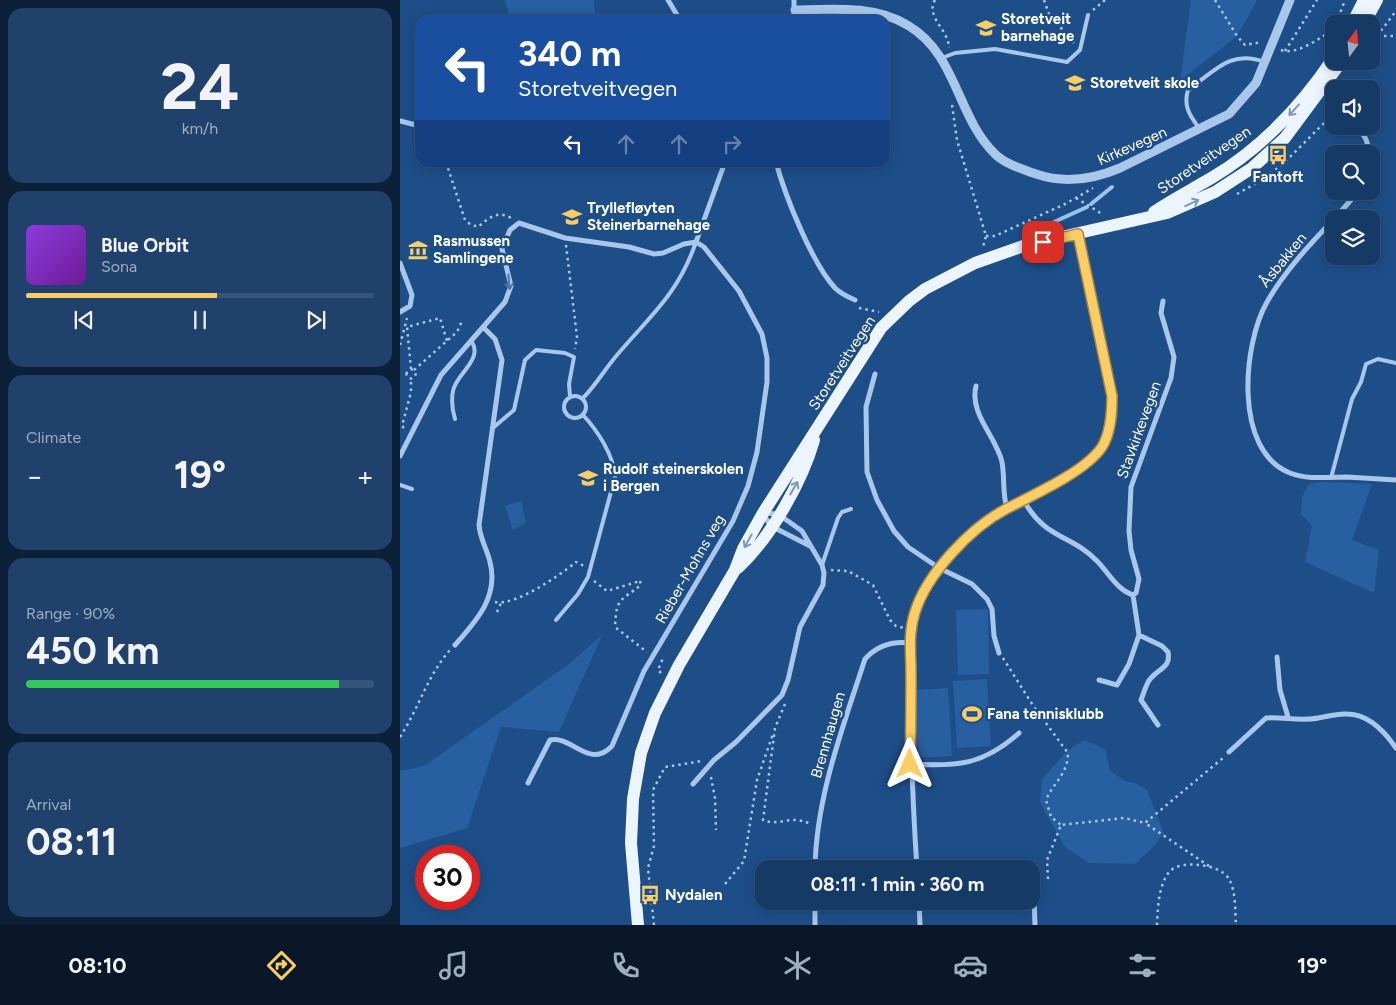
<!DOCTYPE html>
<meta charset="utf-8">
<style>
body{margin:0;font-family:Figtree,sans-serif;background:#1f416c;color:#f1f3f6;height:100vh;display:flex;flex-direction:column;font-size:19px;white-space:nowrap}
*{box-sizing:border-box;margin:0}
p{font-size:16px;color:#9eadbf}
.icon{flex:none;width:28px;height:28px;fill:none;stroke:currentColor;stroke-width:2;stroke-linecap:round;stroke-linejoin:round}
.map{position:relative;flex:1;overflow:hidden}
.side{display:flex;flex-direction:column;gap:8px;padding:8px;background:#0c2038;width:400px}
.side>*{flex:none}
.banner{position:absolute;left:15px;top:15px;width:475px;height:152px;border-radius:15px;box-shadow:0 2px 12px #0003,0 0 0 1px #35547a;background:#1a4fa0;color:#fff;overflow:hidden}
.needle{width:32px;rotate:15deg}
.buttons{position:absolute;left:925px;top:15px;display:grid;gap:10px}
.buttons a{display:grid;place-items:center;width:55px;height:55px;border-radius:10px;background:#163a66;box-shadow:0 2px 12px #0003,0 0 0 1px #35547a;font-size:25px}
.speed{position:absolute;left:15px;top:845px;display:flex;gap:10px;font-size:25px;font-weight:700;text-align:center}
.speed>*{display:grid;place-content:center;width:65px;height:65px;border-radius:50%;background:#163a66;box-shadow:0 2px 12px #0003,0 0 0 1px #35547a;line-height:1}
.speed .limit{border:8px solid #d22;background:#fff;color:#111}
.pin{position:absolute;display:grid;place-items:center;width:42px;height:42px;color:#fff;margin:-21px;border-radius:10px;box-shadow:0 2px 8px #0006}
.me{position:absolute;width:55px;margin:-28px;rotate:0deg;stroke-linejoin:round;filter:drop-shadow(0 0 4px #0008)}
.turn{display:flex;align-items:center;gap:18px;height:105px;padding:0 20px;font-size:22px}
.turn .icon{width:65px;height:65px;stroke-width:2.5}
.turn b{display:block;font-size:35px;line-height:42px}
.lanes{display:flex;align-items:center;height:48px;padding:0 20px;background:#0003;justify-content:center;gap:25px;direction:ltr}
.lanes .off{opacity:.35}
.big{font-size:38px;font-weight:700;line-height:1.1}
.side .tile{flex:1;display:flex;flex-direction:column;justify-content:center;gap:8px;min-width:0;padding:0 18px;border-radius:15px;background:#1f416c}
.side .dial{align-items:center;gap:0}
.dial b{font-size:65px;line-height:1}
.song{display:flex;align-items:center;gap:15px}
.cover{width:60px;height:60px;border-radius:8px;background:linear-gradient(135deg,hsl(270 70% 55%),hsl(280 70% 35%))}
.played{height:5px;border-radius:2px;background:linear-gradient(90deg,#facd67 55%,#35547a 55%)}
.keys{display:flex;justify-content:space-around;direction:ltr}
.heat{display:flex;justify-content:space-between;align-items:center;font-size:28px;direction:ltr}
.charge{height:8px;border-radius:4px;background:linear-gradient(90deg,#34c759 90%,#35547a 0)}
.trip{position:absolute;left:355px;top:860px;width:285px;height:50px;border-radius:15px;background:#163a66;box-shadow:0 2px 12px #0003,0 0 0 1px #35547a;font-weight:700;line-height:50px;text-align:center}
.menu{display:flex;height:80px;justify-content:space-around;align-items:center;background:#091729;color:#9eadbf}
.menu .icon{width:35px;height:35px}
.menu .current{color:#facd67}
.menu b{font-size:22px;color:#f1f3f6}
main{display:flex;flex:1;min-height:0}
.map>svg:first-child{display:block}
.green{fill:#285fa0}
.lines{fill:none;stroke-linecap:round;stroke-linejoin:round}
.stream{stroke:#9bc2ed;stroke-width:4}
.path{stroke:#a8c7eb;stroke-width:2.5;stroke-dasharray:2.5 4;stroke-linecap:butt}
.service{stroke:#a8c7eb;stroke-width:4}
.minor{stroke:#a8c7eb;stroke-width:5}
.tertiary{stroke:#a8c7eb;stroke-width:9}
.primary{stroke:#ecf4fe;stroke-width:12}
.oneway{stroke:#7b99bd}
.oneway2{stroke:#4e78ab}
.route-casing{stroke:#a28543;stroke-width:12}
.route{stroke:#facd67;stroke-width:9}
.labels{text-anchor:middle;stroke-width:5;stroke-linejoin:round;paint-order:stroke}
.poi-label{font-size:15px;font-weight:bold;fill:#fff;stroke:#1e4e88;text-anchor:start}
.street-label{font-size:15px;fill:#fff;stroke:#1e4e88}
</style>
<main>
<section class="side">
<div class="tile dial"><b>24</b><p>km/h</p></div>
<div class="tile">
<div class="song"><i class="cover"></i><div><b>Blue Orbit</b><p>Sona</p></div></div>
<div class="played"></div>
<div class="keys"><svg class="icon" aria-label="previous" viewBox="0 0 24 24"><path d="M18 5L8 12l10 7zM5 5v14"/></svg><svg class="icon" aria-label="pause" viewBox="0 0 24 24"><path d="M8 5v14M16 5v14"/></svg><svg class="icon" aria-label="next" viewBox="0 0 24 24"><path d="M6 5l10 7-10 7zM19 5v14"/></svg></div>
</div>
<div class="tile"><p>Climate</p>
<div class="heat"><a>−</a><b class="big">19°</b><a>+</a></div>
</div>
<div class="tile"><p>Range · 90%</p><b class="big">450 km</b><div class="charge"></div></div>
<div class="tile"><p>Arrival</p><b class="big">08:11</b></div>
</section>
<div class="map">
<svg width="996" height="925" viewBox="0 0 996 925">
<rect width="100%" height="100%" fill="#1e4e88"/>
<path class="green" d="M105,0H194L195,19L130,20L109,14Z
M791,0H857L837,36L780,81Z
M921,482L972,484L952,540L979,550L974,593L905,562L912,526L901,514L902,497L909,484Z
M121,501L126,523L113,530L105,506Z
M588,609L589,674L558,675L556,610Z
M202,635L159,732L101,727L67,828L0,848V771L24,766L169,664Z
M587,679L591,746L557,748L553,681Z
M548,688L552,756L518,758L515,690Z
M684,740L705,749L710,770L724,781L735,783L747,790L764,833L754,846L735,864L689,863L665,847L640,802L642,779L667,751Z"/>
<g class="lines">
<path class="stream" d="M691,204L712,187
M654,222L687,207"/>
<path class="path" d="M535,0C525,17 549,30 549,48
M644,0L649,14L674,43
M815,0L837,36L845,45L862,42
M693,10L705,0
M936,24L945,0
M971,36H996
M977,36L996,11
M881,50C897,56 921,37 934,29
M885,51L917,0
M552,105L557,140L586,236L583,247
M46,162L65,220L70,224L78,227C89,218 97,210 111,218
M837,194L865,178L884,163L927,120
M676,198L699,212L701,216
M586,236H595L665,204L693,188
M166,245L177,337L175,349
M459,308L479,312
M0,345L7,318
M11,369L7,327L40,318L47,341
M6.5 374a4.5 4.5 0 1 1 9 0a4.5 4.5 0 1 1-9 0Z
M14,370L57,332L62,321
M4,428L2,426L11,392V378
M431,570L448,571L473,585L490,620L496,626L504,628
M194,581L207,591L240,581
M240,581L241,585C221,601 216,597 215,627L247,652
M95,602C116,606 160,575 176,562L184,566
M97,612L101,603
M603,658L634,707L668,753C668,774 653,783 646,800L651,817L661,825
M261,673L258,670L263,658
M385,704L375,728L363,820C380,827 389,814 411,824
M0,737C19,708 27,676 50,650
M311,777L315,798L316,830
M809,866L745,823L823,758
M648,879L647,860L661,825L724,818L745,823
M325,884L344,861L357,780L373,734
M254,925L248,868L254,846L253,790L265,767L302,761
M757,925C758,908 758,887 769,872C780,859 821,864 829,879C836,891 835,911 836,925"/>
<path class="service" d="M542,58L555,53L595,49L667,62L680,50L688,15
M799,128C790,116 783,106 788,90C815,71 830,49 865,62
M164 407a11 11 0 1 1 22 0a11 11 0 1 1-22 0Z
M183,398C196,385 205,369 217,355C251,315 278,294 296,242
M55,419C52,409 51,401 53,391C56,374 83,360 72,342
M94,427L114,410L125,360L136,350L165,353L174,357L169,384L170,396
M931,478L952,399L961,382L966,364L978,359L996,363
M0,485L12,489
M422,565L438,518L442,512L451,509
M156,620L178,594L188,577L215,477C214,456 198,431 183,415"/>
<path class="minor" d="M268,0L280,20
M394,20V0
M933,115H934
M0,121L20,126
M953,126C965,133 968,141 969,154
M376,162C385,196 412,263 435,288C441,294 448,297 455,300
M934,219C910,244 884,272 867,302C843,344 833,451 890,473C908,480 928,477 947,477C963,478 980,479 996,480
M934,219L959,191
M296,242L325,162
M0,263L12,295L10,306L0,312
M475,374L466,407L467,472L477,500L494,531L508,547L539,568L572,584L587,599L592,609L594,636L599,653
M576,386C569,414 596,436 602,462C605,478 602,493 607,508
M0,456L41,375L105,302L111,286L102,249L110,230L119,223L165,238L229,247L254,254L263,253L284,244L296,242L304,247L339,291L362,334L367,358V382L357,452L348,486L333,521L244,671L212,746C189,770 172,735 150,740L128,783
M624,501C646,540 671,534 697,561C709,573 716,589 733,595L736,593L739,579L731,550L729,531L731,487L771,378L774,357L761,313L763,301
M363,514L371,526L410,546
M739,635L762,646L768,652C771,667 760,668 751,678C746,683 744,693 741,700L758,725
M55,645C76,621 99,597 90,562C87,549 80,539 79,525L102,360L95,339L84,328
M877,657L880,690L888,717
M699,680L717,685L729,664L739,635L733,595
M829,752L866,718C881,717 894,720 909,719C921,719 934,713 947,714C969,714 985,732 996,748
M510,764C557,767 583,765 619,733
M293,784L314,760L336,742L382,695L388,680L400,627L423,585L424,573L422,565L402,531L378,514L363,513
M415,869C416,797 443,727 465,659C477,646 492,641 509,643
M517,869C513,807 510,745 511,683C511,659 507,635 515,612C528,575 572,526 607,508C633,495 686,472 702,447C711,432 712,413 712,396L678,234
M634,898L635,925
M415,901V925
M519,901L520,925"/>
<path class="tertiary" d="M395,10C433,9 476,5 509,26C557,55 557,117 595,154C605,164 622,169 636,174C665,184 692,180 720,168L829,114L856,83L890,0"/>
<path class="primary" d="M952,24L964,0
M964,24L977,0
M754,212C773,199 793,189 813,177C863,147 902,105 934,57
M338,568C371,537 402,482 414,440
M238,925L231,843L233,799L241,753L255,713L279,665L335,570L343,549L363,513L481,328L509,301L525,289L575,263L626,245L767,213L815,192L852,168L885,138L942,61"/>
</g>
<defs><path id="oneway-shaft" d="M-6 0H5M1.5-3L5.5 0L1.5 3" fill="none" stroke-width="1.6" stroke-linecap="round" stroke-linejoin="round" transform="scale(1.25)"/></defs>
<g class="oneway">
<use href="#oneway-shaft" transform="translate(894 110) rotate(132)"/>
<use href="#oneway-shaft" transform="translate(792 203) rotate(-25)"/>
<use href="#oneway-shaft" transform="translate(394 488) rotate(-60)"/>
<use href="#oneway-shaft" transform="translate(348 541) rotate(119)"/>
</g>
<use class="oneway2" href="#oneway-shaft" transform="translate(109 282) rotate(85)"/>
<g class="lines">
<defs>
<path id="route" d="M510,764C511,734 511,703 511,673C511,652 508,633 515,612C527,574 570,528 606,509C633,495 685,472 702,447C711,432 712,413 712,396L678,234L643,242"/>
</defs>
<use href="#route" class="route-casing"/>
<use href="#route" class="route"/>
</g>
<defs>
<symbol id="school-bare" viewBox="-9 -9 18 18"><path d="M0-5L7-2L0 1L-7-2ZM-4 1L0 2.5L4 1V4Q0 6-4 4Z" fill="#facd67" stroke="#1e4e88" stroke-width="2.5" paint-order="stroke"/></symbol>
<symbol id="bus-bare" viewBox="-9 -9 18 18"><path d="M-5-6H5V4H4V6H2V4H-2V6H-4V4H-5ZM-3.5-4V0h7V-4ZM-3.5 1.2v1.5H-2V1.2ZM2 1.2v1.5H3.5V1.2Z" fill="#facd67" stroke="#1e4e88" stroke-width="2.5" paint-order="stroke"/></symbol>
<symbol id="museum-bare" viewBox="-9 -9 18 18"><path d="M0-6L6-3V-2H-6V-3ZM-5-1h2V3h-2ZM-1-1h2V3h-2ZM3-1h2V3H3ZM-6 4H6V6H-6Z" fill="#facd67" stroke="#1e4e88" stroke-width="2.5" paint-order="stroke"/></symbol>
<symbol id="stadium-bare" viewBox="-9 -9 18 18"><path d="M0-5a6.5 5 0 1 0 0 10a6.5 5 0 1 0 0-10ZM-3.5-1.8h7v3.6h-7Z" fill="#facd67" stroke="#1e4e88" stroke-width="2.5" paint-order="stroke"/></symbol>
</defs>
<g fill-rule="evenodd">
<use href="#school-bare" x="572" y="14" width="28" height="28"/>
<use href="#school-bare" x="661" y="69" width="28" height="28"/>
<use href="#bus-bare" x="864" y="141" width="28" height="28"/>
<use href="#school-bare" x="158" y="203" width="28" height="28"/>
<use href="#museum-bare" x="4" y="236" width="28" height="28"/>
<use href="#school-bare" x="174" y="464" width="28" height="28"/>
<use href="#stadium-bare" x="558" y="700" width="28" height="28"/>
<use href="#bus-bare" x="236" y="881" width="28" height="28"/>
</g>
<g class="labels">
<g class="poi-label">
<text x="601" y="24">Storetveit<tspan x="601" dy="17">barnehage</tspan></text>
<text x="690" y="88">Storetveit skole</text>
<text x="878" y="182" text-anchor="middle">Fantoft</text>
<text x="187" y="213">Tryllefløyten<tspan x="187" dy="17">Steinerbarnehage</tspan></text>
<text x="33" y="246">Rasmussen<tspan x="33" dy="17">Samlingene</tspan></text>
<text x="203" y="474">Rudolf steinerskolen<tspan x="203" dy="17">i Bergen</tspan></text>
<text x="587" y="719">Fana tennisklubb</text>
<text x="265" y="900">Nydalen</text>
</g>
<g class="street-label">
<text transform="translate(732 146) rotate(-24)" y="5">Kirkevegen</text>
<text transform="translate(804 160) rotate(-34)" y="5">Storetveitvegen</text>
<text transform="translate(883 260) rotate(-51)" y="5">Åsbakken</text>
<text transform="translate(442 363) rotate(-57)" y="5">Storetveitvegen</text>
<text transform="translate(739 430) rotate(-70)" y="5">Stavkirkevegen</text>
<text transform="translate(290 569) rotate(-60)" y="5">Rieber-Mohns veg</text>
<text transform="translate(428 735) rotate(-74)" y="5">Brennhaugen</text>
</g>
</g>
</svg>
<div class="buttons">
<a><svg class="needle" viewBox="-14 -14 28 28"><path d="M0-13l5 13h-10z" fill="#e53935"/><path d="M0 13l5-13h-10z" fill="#9eadbf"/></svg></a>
<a><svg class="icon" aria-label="sound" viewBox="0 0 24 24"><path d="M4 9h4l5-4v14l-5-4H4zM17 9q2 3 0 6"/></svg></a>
<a><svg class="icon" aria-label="search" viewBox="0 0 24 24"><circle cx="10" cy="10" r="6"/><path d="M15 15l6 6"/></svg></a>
<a><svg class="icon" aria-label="layers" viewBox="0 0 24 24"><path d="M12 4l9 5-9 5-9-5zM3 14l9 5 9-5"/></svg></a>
</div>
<div class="speed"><div class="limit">30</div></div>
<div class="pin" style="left:643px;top:242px;background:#d93025"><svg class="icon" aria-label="arrive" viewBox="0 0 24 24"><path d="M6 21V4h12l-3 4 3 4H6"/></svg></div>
<svg class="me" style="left:510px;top:764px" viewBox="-20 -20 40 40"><path d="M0-17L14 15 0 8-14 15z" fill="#facd67" stroke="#fff" stroke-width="4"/></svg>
<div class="trip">08:11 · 1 min · 360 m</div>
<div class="banner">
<div class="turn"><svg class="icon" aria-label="left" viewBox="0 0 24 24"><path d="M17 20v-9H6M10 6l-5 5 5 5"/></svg><div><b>340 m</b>Storetveitvegen</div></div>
<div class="lanes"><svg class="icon" aria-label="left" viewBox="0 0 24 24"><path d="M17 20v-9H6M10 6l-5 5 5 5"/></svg><svg class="icon off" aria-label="ahead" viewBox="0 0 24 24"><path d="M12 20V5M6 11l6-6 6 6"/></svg><svg class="icon off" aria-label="ahead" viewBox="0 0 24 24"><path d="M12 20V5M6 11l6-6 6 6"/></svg><svg class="icon off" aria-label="right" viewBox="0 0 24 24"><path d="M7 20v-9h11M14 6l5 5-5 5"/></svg></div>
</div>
</div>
</main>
<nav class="menu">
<b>08:10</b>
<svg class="icon current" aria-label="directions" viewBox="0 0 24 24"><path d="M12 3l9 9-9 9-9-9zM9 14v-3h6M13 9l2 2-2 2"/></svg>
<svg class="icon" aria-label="music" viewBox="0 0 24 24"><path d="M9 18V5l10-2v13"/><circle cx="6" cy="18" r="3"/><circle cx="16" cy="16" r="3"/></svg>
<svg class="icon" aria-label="phone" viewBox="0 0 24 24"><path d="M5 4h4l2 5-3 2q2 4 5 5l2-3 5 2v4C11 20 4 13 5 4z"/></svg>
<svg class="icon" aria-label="climate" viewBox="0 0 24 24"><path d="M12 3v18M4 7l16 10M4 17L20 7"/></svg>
<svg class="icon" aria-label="car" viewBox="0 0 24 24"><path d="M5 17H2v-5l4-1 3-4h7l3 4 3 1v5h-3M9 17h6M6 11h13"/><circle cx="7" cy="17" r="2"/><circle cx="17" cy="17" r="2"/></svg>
<svg class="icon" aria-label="filters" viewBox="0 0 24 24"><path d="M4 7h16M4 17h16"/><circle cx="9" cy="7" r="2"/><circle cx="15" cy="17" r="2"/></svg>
<b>19°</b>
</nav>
